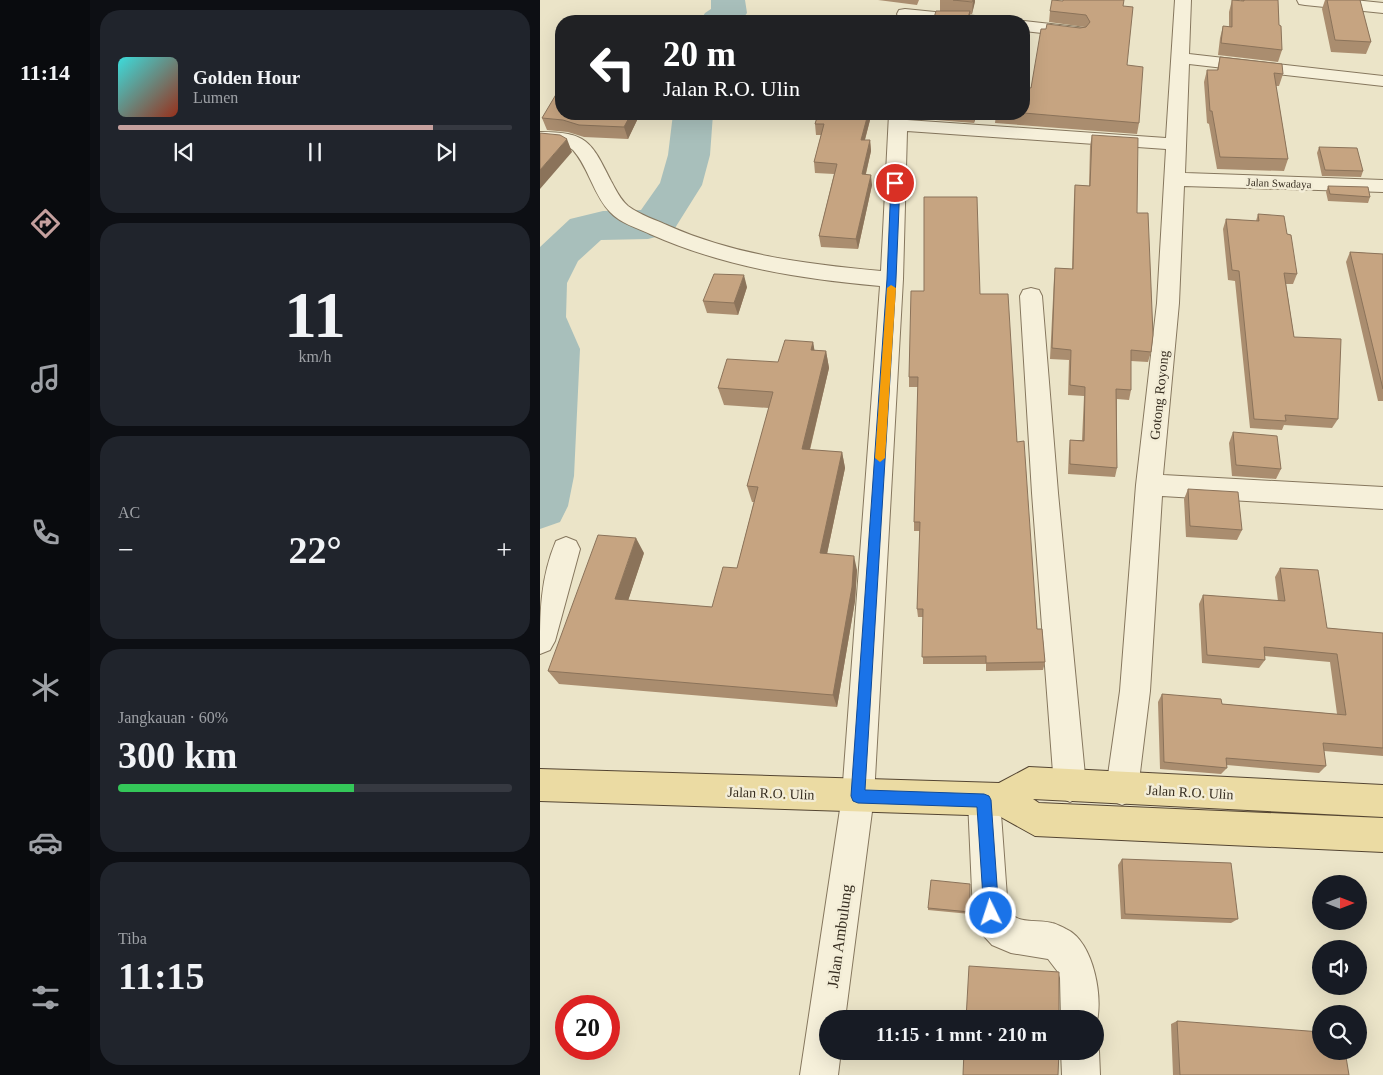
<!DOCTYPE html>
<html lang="id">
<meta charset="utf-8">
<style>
body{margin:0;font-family:Georgia,serif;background:#20242c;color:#f1f3f6;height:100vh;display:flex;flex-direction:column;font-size:19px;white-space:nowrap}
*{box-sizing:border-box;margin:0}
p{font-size:16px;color:#9ea1a6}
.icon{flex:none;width:28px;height:28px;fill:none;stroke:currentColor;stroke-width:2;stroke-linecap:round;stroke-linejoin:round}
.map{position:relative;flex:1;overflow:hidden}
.drawer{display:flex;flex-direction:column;gap:10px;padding:10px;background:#0d0f14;width:450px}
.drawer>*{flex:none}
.banner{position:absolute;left:15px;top:15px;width:475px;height:105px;border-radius:20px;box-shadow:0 5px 20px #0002;background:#202124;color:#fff;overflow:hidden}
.needle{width:32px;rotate:90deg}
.controls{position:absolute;left:772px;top:875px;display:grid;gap:10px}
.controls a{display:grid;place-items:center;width:55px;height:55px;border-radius:50%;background:#171b24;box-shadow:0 5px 20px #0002;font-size:25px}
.speed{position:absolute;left:15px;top:995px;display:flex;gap:10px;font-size:25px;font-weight:700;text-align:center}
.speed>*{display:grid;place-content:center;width:65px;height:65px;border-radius:50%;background:#171b24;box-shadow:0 5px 20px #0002;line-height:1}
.speed .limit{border:8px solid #d22;background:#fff;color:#111}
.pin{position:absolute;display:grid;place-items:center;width:42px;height:42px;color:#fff;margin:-21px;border:2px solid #fff;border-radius:50%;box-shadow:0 1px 5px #0007}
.me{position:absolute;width:55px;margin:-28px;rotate:356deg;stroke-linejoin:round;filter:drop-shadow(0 0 4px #0008)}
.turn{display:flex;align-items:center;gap:18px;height:105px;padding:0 25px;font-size:22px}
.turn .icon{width:65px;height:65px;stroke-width:2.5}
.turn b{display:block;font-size:35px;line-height:42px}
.big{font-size:38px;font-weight:600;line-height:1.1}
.drawer .card{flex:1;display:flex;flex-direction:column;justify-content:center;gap:8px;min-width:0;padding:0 18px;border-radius:20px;background:#20242c}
.drawer .dial{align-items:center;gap:0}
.dial b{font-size:65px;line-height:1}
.song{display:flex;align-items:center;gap:15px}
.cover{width:60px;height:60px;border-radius:8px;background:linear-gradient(135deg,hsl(180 70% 55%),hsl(10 70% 35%))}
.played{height:5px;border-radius:2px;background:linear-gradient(90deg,#c5a09e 80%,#363941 80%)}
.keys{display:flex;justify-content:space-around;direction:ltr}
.heat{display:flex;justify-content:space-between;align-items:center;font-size:28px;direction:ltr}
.charge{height:8px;border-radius:4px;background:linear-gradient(90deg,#34c759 60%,#363941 0)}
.trip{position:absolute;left:279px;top:1010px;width:285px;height:50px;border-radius:25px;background:#171b24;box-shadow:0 5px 20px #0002;font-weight:600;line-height:50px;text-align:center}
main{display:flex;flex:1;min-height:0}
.dock{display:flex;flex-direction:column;width:90px;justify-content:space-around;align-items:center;background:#090b0e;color:#9ea1a6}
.dock .icon{width:35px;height:35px}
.dock .active{color:#c5a09e}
.dock b{font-size:22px;color:#f1f3f6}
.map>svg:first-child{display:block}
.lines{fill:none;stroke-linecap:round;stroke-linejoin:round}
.river{fill:#a8bfbb;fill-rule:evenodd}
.minor-casing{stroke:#86775e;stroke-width:2}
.major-casing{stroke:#544532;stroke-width:2}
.minor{fill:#f6f0da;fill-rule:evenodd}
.major{fill:#ebdba3;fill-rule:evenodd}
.wall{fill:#aa8d6f}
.shaded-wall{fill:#8b735a}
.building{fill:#c6a481;stroke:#8b735a}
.route{fill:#1a73e8;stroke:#114b97}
.slow{fill:#f59e0b}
.labels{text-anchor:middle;stroke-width:5;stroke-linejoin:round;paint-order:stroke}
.far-street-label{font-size:11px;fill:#372e21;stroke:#f3edd7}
.street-label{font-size:14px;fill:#372e21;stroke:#f3edd7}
.near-street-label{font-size:16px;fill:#372e21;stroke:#f3edd7}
</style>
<main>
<nav class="dock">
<b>11:14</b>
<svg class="icon active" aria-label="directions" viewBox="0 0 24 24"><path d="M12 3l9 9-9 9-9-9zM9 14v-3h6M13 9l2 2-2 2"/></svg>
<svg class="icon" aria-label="music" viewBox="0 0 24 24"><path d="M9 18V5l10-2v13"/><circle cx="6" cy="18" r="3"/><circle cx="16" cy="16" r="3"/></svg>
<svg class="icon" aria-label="phone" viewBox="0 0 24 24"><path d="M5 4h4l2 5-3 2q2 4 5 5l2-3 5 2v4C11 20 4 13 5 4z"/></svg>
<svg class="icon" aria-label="climate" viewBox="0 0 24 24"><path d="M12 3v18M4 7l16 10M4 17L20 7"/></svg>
<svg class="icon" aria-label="car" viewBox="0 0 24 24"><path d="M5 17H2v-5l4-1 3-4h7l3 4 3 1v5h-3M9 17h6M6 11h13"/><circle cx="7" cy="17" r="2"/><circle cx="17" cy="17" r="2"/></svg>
<svg class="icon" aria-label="filters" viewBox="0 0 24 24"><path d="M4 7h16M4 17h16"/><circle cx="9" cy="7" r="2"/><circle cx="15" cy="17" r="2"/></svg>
</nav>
<section class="drawer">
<div class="card">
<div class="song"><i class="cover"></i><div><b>Golden Hour</b><p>Lumen</p></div></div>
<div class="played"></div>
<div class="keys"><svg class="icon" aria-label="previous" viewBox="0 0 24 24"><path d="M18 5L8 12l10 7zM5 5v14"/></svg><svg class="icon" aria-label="pause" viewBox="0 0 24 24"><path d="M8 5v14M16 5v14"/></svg><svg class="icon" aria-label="next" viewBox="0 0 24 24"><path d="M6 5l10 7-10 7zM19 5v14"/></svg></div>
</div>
<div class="card dial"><b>11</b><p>km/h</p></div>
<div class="card"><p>AC</p>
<div class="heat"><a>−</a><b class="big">22°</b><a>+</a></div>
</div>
<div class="card"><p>Jangkauan · 60%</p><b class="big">300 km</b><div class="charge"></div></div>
<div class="card"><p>Tiba</p><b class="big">11:15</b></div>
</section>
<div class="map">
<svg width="843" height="1075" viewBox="0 0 843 1075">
<rect width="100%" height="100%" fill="#ebe4c8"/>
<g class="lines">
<path class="river" d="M171,0H205L207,13L201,21H160L165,13L171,9Z
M133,114H173L170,155L162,185L135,228L124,235L108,239L61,240L38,261L27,283L26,317L40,349L34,476L28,506L20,522L0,529V247L30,219L63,211L101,210L120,183L128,155Z"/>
<defs>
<path id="minor" d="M635,0H651L649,54L843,76V86L649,64L645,173L843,180V192L644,186L639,303L623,475L843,487V509L622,496L610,691L598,789L594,800L582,805L570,800L566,789L580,691L596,485L617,303L626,149L367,131L363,279L334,796L305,1019H288V1051H301L298,1075H260L302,796L340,286C261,279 184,267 110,234C97,228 80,223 70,212C53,194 49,168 33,150L26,145L0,144V132C47,132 51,141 71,181C76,190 80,199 88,206C100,215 116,220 129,226C197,256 268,264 341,271L349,114H367V120L626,138Z
M757,0H814L843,3V13L765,5L759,4Z
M365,9L435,16L441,17L444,21H387L359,18L357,14L359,10Z
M482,21H484L538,27L544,28L547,32L544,36L538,37L484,31Z
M491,288L499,290L502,296L518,493L546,786L541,797L530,802L519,797L514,786L492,493L480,296L483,290Z
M26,537L36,541L40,549L15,641L10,650L0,654C0,613 0,579 16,541Z
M444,784L456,788L460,800L468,911C479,925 497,919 512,923C517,924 522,927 526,929C554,941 565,1002 555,1028V1019H521L520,978L518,972L508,959L471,953L452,945L442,934L433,913L428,800L432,788Z
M555,1042L559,1051L560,1075H522L521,1051H555Z"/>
<path id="major" d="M489,767L843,785V817L493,799L499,803L843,818V852L495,836L459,816L0,801V769L459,783Z"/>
</defs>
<use href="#minor" class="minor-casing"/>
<use href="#major" class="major-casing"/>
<use href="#minor" class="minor"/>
<use href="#major" class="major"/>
</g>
<path class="wall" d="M338,0H379L377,5Z
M400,0H435L432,14H430V21H393L400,11Z
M692,0L701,1V0H738L739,25L742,50L738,62L678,55L680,38L683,26L689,27V12Z
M785,0H820L831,42L826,54L791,52L782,9Z
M583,6L587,65L599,123L597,134L455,123L456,114H484L506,29L545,27L509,22L510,11Z
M680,57L743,74L739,86H736L748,159L744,171L677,169L669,124L667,123L664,82L667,70H677Z
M100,114L88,139L44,137L28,132L7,130L2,118Z
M278,114H329L330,120L325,140H330L331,151L326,174L332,185L318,249L281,247L279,236L294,174L275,173L274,162L281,135H276L275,124Z
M383,114H437L434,123L383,119Z
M552,135L597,213L611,352L608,362L591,361V390L589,400L577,399V468L575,477L528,474L529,449L530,440H542L544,396L528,395L529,360L510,359L514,278L515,268L532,269L534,196L535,185L549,186L550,146Z
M779,147L823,171L821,177L782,176L777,153Z
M788,186L830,197L828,203L788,201L786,192Z
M718,214L747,234L757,274L753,284H746L754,337L798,419L792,428L744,425L742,430L710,428L695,281L688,280L683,229L686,219L716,221Z
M810,252L843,254V401H838L806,262Z
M207,287L198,315L167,313L163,301Z
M440,294L477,442L497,629L505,662L503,670L446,671V664H383V617H378L377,609L380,531H374V522L378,387H369V377Z
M273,342L274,350L286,351L289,368L270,450L302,452L305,468L287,554L317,570L315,601L297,707L19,684L8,671L104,553L88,600L172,607L197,568L214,502H212L207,486L229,408L184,405L178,388L238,362Z
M693,432L741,469L736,479L692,476L689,443Z
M648,489L702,530L697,540L646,537L644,499Z
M740,568L787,628L843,633V756L784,751L786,766L779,773L687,765V768L681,774L620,769L618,702L622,694L682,704L797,714L790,662L725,656V660L719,668L662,663L659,604L663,595L738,601L735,577Z
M582,859L698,919L691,923L581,919L578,865Z
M430,884V914L388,910V908Z
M637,1021L809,1075H633L631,1024Z"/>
<path class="shaded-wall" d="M433,0H435V2L432,14Z
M430,11V21H427Z
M91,114H100L88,139L84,127Z
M328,114H329L330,120L322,150L321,140Z
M435,114H437L434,123Z
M27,139L32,152L0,189V170Z
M330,140L331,151L323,185L322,174Z
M331,175L332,185L318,249L316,239Z
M204,275L207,287L198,315L194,303Z
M273,342L276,358L271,350Z
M286,351L289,368L266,465L262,449Z
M302,452L305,468L284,568L280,553Z
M96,538L104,553L84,613L75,599Z
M314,556L317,570L315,601L297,707L293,695Z"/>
<path class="building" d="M413,0H433L432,2Z
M512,0L523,1V0H584L583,6L593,7L587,65L603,67L599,123L484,113V87L491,88L501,29H506L507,24L540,28L546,27L550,22L546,15L510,11Z
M692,0L704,1V0H738L739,25L741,26L742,50L681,43L683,26L692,27Z
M787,0H820L831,42L795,40Z
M396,11H430L427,21H393Z
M680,57L742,64L743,74L734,73L748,159L680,157L672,111H670L667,70H678Z
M21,86V114H91L84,127L39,125L23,120L2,118Z
M278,114H328L321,140H330L322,174L331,175L316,239L279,236L297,164L274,162L284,124H275Z
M0,133L20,135L27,139L0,170Z
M552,135L598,138L597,213H608L613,335L611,352L591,350V390L576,389L577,468L530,464V440L544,441L545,387L530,385L531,350L512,348L515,268L533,269L535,185L550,186Z
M779,147L817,148L823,171L785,170Z
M788,186L828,187L830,197L790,194Z
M384,197H437L440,294H468L477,442L484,441L497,629H502L505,662L446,663V656L382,657L383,609H377L380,522H374L378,377H369L371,291H384Z
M718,214L744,216L747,234L751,235L757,274L744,273L754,337L801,339L798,419L745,415L746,421L714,419L699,271L692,270L686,219L719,221Z
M810,252L843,254V389Z
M174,274L204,275L194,303L163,301Z
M245,340L273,342L271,350L286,351L262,449L302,452L280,553L314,556L312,587L293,695L8,671L58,535L96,538L75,599L172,607L183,567L197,568L218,487L207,486L233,392L178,388L187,359L238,362Z
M693,432L737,436L741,469L696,465Z
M648,489L698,492L702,530L650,526Z
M740,568L778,570L787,628L843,633V748L783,743L786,766L686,758L687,768L624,762L622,694L681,699L682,704L806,715L797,654L724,647L725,660L667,655L663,595L745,601Z
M582,859L691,863L698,919L585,914Z
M391,880L430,884V912L388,908Z
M429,966L519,972V1019H426Z
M637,1021L781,1032V1051H805L809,1075H640Z
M424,1051H519L518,1075H423Z"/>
<path class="route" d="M355,180L360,183L356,279L325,790L444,794L449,796L451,800L459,913L456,918L451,920L446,918L444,913L437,807L318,803L313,801L311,796L347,279L351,183Z"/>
<path class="slow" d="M351,285L356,288L345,458L340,462L335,458L347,288Z"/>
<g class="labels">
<g class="far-street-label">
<text transform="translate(739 183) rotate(2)" y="4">Jalan Swadaya</text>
</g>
<g class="street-label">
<text transform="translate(619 395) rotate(-84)" y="5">Gotong Royong</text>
<text transform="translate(650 792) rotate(3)" y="5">Jalan R.O. Ulin</text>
<text transform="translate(231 793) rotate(2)" y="5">Jalan R.O. Ulin</text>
</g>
<g class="near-street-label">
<text transform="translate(299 936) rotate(-82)" y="6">Jalan Ambulung</text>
</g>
</g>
</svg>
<div class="controls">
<a><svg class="needle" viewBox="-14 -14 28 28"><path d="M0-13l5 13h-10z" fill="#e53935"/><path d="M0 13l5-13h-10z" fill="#9ea1a6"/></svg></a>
<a><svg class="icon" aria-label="sound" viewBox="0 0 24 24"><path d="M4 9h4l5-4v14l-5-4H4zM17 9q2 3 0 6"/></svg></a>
<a><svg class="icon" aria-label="search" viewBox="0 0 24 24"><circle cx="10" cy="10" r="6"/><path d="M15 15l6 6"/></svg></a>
</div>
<div class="speed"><div class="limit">20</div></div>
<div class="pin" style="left:355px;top:183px;background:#d93025"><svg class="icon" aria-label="arrive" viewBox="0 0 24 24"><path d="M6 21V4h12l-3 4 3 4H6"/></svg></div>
<svg class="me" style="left:451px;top:913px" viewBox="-20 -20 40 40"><circle r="17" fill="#1a73e8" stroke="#fff" stroke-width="3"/><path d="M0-11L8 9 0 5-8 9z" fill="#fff"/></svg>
<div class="trip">11:15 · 1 mnt · 210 m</div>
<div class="banner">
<div class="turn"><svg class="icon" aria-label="left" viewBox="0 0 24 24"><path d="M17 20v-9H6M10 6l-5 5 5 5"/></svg><div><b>20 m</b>Jalan R.O. Ulin</div></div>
</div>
</div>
</main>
